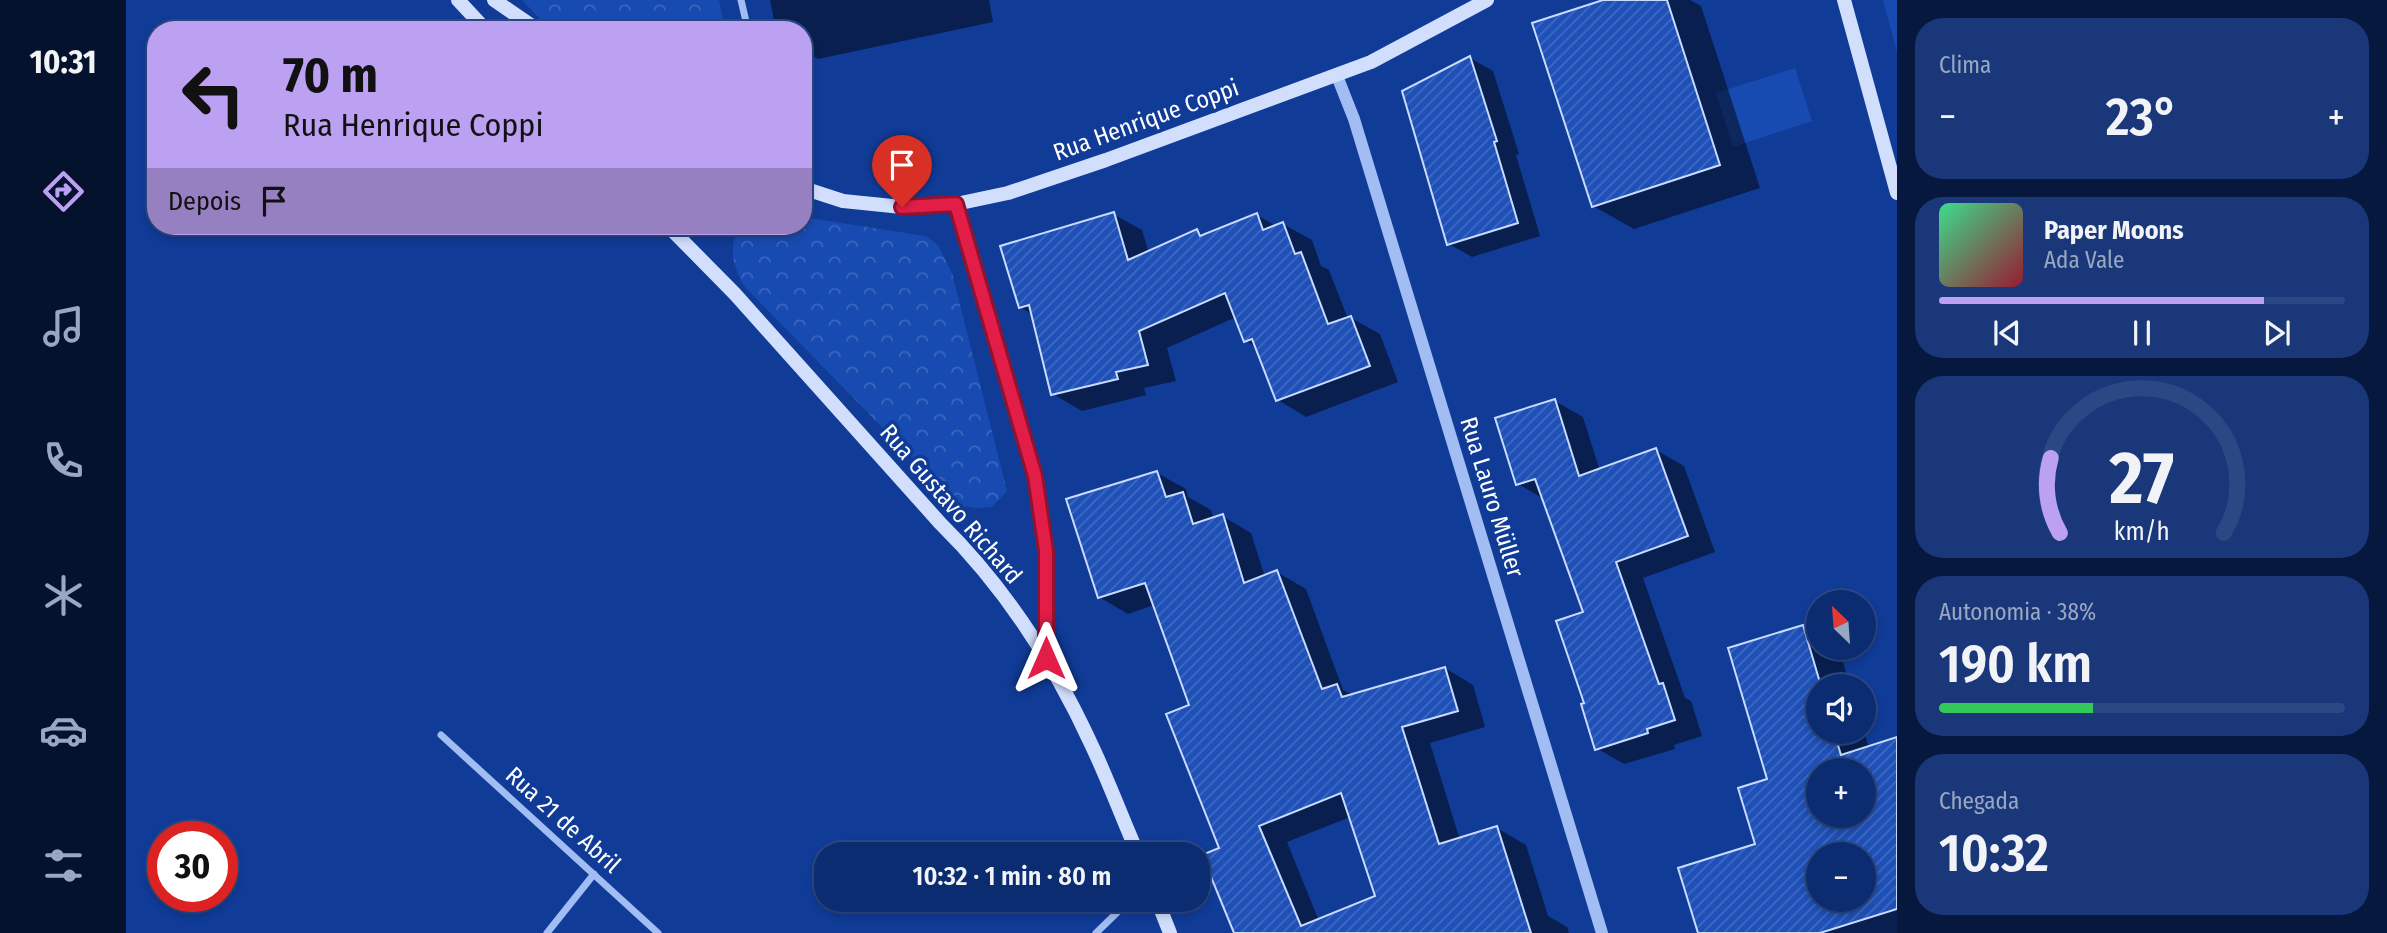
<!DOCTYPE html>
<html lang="pt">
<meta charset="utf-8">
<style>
body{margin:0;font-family:"Fira Sans Condensed",sans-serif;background:#1a3879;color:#f1f3f6;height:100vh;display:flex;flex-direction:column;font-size:26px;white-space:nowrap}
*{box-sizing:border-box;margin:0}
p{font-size:23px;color:#9aa7c3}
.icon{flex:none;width:38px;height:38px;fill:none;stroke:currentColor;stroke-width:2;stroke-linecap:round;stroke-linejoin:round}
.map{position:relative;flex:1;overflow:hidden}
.panel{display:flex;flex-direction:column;gap:18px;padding:18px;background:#07183e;width:490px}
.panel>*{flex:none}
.banner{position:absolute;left:21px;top:21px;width:665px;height:214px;border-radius:28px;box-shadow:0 4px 10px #0003,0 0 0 2px #2c4884;background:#bca0f2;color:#111;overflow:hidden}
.needle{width:46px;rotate:335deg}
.buttons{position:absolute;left:1680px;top:590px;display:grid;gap:14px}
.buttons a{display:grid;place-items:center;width:70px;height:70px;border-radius:50%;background:#0c2c71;box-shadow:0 4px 10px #0003,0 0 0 2px #2c4884;font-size:35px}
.speed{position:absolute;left:21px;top:821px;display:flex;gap:14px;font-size:35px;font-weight:700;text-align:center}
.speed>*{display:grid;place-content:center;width:91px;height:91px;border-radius:50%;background:#0c2c71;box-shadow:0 4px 10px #0003,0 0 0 2px #2c4884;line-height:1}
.speed .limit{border:10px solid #d22;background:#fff;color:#111}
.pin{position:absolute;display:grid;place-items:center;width:60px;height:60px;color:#fff;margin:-72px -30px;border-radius:50% 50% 50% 0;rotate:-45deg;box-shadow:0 0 7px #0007}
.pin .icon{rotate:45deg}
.me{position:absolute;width:77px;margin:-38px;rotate:0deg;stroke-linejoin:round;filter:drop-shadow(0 0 5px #0008)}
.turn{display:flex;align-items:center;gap:24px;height:147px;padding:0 21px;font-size:32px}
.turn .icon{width:91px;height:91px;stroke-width:2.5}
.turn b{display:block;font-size:49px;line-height:60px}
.then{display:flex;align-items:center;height:66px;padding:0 21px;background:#0003;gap:14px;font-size:26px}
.big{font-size:52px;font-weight:600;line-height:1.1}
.panel .widget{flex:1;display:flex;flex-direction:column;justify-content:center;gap:10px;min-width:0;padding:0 24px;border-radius:28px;background:#1a3879}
.panel .dial{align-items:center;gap:0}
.dial svg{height:182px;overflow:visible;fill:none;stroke:#2c4884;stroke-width:7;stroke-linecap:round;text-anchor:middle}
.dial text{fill:#f1f3f6;stroke:none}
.song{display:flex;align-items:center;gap:21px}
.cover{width:84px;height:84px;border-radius:10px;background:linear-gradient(135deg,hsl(150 70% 55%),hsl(350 70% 35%))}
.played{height:7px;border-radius:4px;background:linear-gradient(90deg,#bca0f2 80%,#2c4884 80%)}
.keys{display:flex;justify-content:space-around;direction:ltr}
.heat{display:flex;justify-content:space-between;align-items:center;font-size:38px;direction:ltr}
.charge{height:10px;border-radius:5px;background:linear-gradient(90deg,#34c759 38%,#2c4884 0)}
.trip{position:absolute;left:688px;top:842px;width:396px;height:70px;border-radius:28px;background:#0c2c71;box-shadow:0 4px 10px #0003,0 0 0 2px #2c4884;font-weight:600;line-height:70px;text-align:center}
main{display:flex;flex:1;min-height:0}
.tab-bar{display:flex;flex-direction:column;width:126px;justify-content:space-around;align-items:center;background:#05122d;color:#9aa7c3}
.tab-bar .icon{width:49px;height:49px}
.tab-bar .on{color:#bca0f2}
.tab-bar b{font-size:32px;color:#f1f3f6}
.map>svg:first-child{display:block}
.green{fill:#184bb2}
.forest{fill:url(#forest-crowns)}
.shadow{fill:#0007;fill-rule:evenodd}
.building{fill:url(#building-hatch);stroke:#c9dbfe;stroke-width:2;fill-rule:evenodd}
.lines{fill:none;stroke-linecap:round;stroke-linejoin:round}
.minor{stroke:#a1bdf4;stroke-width:7}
.tertiary{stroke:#a1bdf4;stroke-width:12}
.secondary{stroke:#d1dffd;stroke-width:14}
.route-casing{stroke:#92132f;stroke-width:18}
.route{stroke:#e11d48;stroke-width:12}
.labels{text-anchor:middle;stroke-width:7;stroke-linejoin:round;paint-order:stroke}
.street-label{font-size:24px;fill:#fff;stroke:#103b97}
</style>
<main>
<nav class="tab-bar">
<b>10:31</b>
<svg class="icon on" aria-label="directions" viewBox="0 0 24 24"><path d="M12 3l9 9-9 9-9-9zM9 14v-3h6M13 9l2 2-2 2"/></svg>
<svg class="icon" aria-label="music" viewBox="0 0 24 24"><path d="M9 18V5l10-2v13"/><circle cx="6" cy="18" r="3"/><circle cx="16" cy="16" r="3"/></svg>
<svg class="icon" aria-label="phone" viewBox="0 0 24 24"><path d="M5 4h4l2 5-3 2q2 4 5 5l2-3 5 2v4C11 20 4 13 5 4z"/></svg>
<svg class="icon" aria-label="climate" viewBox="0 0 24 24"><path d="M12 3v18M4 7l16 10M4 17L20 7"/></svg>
<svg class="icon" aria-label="car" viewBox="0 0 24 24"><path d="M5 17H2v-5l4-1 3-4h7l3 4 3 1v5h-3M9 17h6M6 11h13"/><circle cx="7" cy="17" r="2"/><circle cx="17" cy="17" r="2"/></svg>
<svg class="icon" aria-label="filters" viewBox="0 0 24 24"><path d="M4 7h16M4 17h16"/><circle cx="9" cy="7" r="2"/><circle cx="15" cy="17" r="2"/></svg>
</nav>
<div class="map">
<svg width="1771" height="933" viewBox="0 0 1771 933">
<defs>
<pattern id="forest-crowns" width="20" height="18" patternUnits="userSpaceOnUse" patternTransform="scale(1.75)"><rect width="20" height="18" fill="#184bb2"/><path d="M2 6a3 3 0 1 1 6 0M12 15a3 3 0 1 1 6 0" fill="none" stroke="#3b66be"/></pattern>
<pattern id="building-hatch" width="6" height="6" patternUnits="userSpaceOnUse" patternTransform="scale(1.75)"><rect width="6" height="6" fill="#1e50b7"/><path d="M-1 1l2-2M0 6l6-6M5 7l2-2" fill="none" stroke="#406ac2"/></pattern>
</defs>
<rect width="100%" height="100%" fill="#103b97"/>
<path class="green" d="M1757,0H1771V52Z
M1669,68L1686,121L1607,147L1590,93Z"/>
<path class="forest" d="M396,0H593L599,30H425Z
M677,217L799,236L812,245L826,273L881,491L866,507L850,508L832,505L619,287C607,268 602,247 613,226H677Z"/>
<path class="shadow" d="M644,0H863L867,22L692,59L677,50V30H650Z
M1482,0H1564L1575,6L1634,188L1508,229L1467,206Z
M1344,58L1367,71L1393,154L1390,155L1414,236L1346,257L1323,244Z
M987,214L1016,230L1023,253L1071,231L1078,236L1131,215L1150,226L1157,224L1186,240L1195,266L1203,270L1222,319L1225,318L1254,334L1272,382L1180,417L1152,400L1132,348L1120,341L1110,317L1041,348L1050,381L1018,388L1020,395L956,411L927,394L907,315L894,307Z
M1429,401L1457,417L1474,471L1530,450L1558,466L1589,552L1517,578L1559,698L1565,701L1576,736L1548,745L1549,749L1498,764L1470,748L1461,704L1459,613L1418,499L1392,484Z
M1031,473L1060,489L1062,497L1085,510L1088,519L1096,516L1125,533L1139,577L1151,572L1180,589L1217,690L1228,695L1319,668L1347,685L1359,727L1304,743L1334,840L1371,828L1400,845L1422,916L1441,927L1443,933H1119L1096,849L1065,706L1028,605L1002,614L973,597ZM1224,817L1252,897L1193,921L1161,842Z
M1677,627L1692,636V648H1713L1724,686H1692V732H1738L1743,748L1771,739V933H1574L1632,846L1643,780ZM1692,770H1738V816H1692ZM1692,854H1738V900H1692Z"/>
<path class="building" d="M1477,0H1541L1594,165L1466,207L1406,23Z
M1344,56L1371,141L1368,142L1392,223L1321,245L1276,91Z
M988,212L1002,260L1071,229L1074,236L1131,213L1137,230L1157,222L1169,254L1175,252L1202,324L1225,316L1244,366L1150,401L1126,339L1118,342L1099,293L1013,331L1022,365L990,372L992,379L925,395L903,305L893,308L874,246Z
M1429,399L1453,476L1530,448L1562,536L1490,562L1533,684L1537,683L1549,720L1521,729L1522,733L1469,750L1455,704L1458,703L1430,621L1457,612L1409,479L1390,485L1369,418Z
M1031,471L1040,497L1057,492L1067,524L1097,514L1118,583L1151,570L1196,689L1211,684L1216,697L1319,667L1332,711L1276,727L1313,844L1371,826L1405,933H1108L1076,855L1093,848L1040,714L1063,705L1019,583L972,598L940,499ZM1215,793L1249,896L1175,926L1133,826Z
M1677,625L1695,686H1692V732H1708L1715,755L1771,737V909L1694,933H1572L1552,868L1629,844L1612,788L1641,779L1602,648ZM1692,770H1738V816H1692ZM1692,854H1738V900H1692Z"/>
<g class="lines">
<path class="minor" d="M615,0L622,30
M830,204L910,476L920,551V654
M315,735L532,933
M421,933L468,874
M970,933L1004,900"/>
<path class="tertiary" d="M1211,76L1228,119L1476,933"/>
<path class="secondary" d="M332,0L360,30
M368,0L412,30
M1718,0L1771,193
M677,188L717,201L776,207L830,204L882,193L980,160L1245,62L1361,0
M542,226L609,294L814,523C879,587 928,663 966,746C983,782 996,818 1012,854
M1031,900L1044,933"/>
</g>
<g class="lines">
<defs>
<path id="route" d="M776,207L830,204L909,476L920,551V658"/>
</defs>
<use href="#route" class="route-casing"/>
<use href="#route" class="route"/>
</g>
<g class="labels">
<g class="street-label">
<text transform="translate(1020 120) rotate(-20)" y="8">Rua Henrique Coppi</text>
<text transform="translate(1366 497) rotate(73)" y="8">Rua Lauro Müller</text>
<text transform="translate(825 504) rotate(49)" y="8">Rua Gustavo Richard</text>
<text transform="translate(437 820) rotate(42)" y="8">Rua 21 de Abril</text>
</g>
</g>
</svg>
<div class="buttons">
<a><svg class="needle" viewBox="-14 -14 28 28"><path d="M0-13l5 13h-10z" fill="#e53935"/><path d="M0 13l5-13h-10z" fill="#9aa7c3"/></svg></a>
<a><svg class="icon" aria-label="sound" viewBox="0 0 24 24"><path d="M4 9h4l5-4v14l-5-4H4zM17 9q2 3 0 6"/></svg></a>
<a>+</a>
<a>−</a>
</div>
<div class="speed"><div class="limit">30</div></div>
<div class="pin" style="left:776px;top:207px;background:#d93025"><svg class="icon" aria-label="arrive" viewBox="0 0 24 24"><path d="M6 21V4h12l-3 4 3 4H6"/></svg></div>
<svg class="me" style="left:920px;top:658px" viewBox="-20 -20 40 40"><path d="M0-17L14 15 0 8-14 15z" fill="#e11d48" stroke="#fff" stroke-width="4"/></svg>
<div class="trip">10:32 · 1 min · 80 m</div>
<div class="banner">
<div class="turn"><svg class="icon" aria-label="left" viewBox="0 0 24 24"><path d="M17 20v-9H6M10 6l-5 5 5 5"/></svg><div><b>70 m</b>Rua Henrique Coppi</div></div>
<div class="then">Depois<svg class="icon" aria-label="arrive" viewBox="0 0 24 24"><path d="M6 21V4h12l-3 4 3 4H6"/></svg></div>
</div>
</div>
<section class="panel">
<div class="widget"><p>Clima</p>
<div class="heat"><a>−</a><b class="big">23°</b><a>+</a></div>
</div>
<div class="widget">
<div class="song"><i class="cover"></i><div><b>Paper Moons</b><p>Ada Vale</p></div></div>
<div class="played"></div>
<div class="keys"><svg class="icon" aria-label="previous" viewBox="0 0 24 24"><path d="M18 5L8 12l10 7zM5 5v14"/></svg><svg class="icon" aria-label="pause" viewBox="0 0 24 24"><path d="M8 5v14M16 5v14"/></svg><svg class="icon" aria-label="next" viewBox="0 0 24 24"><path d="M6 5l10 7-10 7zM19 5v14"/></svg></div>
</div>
<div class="widget dial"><svg viewBox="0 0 100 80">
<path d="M14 69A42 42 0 1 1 86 69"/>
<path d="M14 69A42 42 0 0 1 10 36" stroke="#bca0f2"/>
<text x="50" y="56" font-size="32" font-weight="700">27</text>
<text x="50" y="72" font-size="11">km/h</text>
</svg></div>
<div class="widget"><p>Autonomia · 38%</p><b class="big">190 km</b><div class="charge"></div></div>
<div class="widget"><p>Chegada</p><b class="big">10:32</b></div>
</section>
</main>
